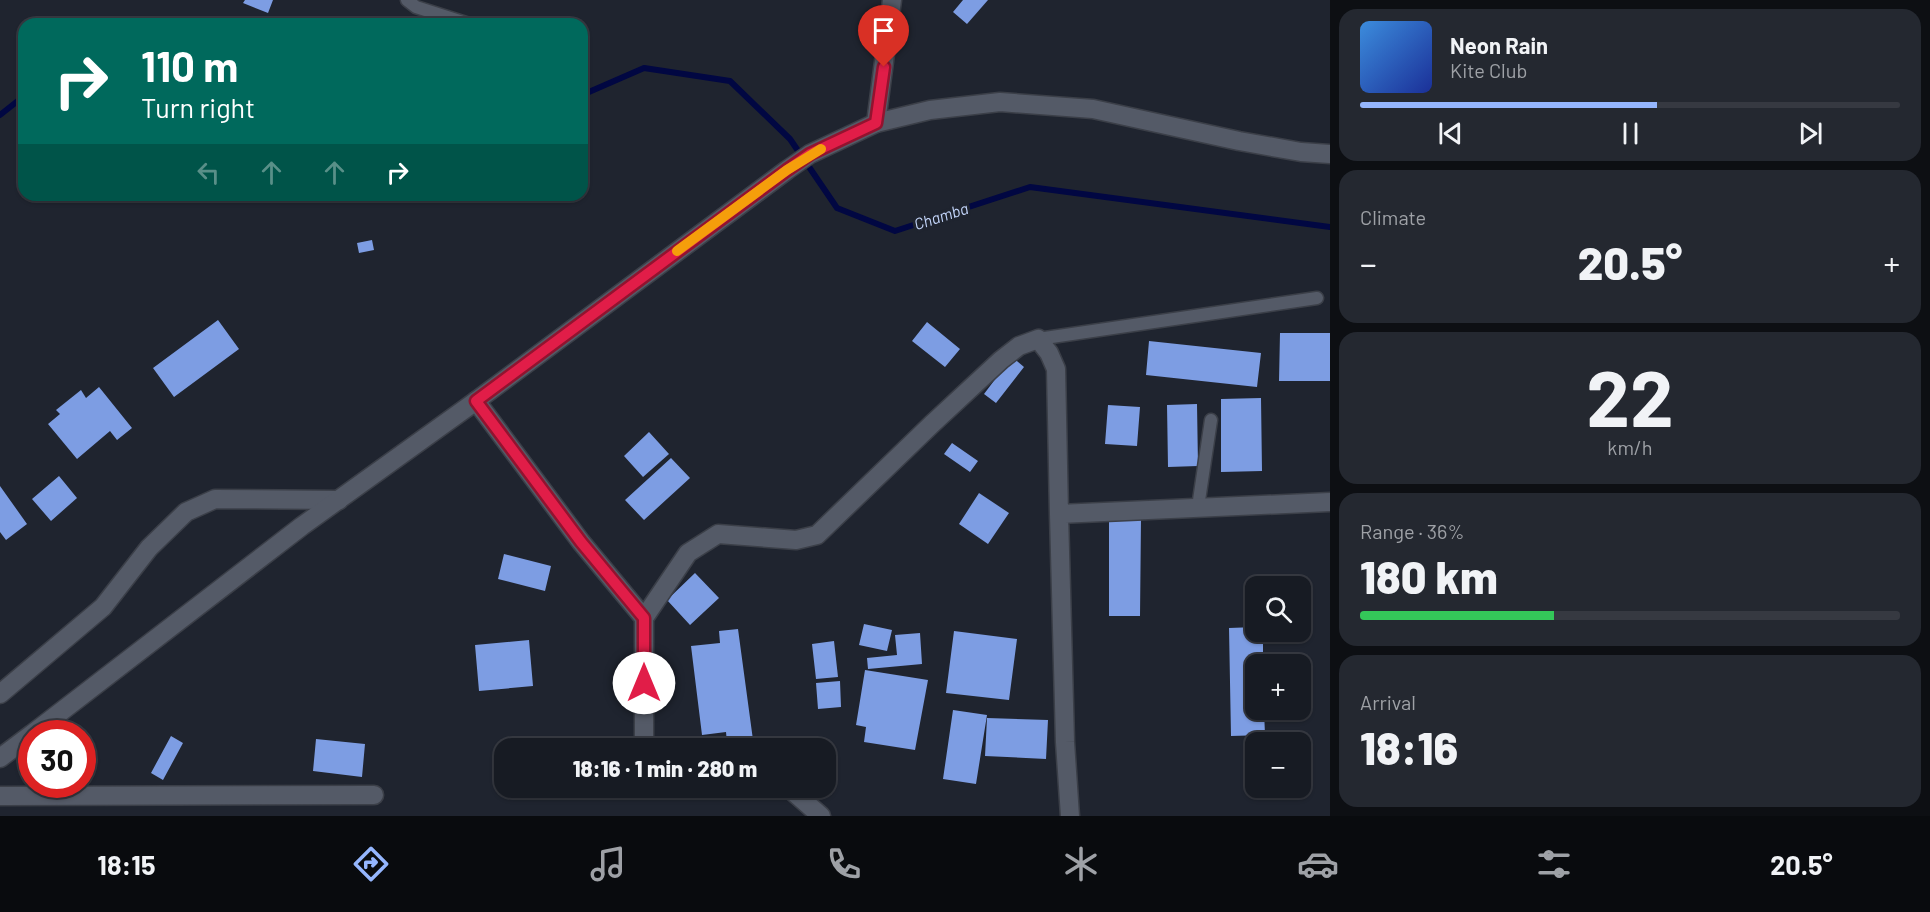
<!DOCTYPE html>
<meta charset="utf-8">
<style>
body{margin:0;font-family:Barlow,sans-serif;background:#242830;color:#f1f3f6;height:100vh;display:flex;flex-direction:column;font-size:22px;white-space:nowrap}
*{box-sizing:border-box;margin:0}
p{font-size:20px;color:#9ea1a6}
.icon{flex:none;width:33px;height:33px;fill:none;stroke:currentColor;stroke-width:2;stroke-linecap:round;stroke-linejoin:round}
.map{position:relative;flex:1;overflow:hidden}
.panel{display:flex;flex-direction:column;gap:9px;padding:9px;background:#0d0f13;width:600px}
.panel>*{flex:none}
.hud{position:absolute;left:18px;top:18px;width:570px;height:183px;border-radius:18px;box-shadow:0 2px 4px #0004,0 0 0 2px #363941;background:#00695c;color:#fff;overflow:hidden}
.controls{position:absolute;left:1245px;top:576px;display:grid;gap:12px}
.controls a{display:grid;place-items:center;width:66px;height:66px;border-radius:12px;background:#171b23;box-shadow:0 2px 4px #0004,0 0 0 2px #363941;font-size:30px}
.speed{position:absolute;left:18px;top:720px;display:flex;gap:12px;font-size:30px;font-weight:700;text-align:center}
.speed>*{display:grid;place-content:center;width:78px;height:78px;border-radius:50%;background:#171b23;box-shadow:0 2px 4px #0004,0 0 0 2px #363941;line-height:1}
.speed .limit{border:9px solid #d22;background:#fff;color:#111}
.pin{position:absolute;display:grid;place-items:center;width:51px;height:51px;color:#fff;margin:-62px -26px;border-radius:50% 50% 50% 0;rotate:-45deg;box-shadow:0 0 6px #0007}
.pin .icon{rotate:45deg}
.me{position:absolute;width:66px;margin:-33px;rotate:0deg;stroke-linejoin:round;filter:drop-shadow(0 0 4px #0008)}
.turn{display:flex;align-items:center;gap:21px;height:126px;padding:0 24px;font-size:27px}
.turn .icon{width:78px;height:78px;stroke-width:2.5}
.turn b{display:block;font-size:42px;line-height:51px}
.lanes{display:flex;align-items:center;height:57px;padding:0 24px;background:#0003;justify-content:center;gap:30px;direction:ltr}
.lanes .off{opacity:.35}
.big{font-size:45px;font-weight:800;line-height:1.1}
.panel .tile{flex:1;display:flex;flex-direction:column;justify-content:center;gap:9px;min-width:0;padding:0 21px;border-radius:18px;background:#242830}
.panel .dial{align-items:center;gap:0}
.dial b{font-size:78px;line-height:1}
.song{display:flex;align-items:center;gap:18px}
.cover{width:72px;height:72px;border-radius:9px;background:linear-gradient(135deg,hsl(210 70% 55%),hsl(230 70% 35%))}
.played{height:6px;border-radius:3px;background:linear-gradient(90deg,#95b6fd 55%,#363941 55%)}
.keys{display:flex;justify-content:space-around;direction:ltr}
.heat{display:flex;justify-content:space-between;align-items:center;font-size:33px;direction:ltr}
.charge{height:9px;border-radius:4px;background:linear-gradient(90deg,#34c759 36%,#363941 0)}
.trip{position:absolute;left:494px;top:738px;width:342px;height:60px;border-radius:18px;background:#171b23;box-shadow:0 2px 4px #0004,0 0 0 2px #363941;font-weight:800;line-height:60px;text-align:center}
.dock{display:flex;height:96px;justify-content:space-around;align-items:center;background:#090b0e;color:#9ea1a6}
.dock .icon{width:42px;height:42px}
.dock .current{color:#95b6fd}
.dock b{font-size:27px;color:#f1f3f6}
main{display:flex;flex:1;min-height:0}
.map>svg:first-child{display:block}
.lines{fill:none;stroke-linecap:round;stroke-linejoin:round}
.stream{stroke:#010742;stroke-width:6}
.building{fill:#7d9de3}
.service-casing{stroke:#3b3f48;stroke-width:15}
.minor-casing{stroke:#3b3f48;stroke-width:21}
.secondary-casing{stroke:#3b3f48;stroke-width:21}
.service{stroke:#545a67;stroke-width:12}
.minor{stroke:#545a67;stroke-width:18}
.secondary{stroke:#545a67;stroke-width:18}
.route-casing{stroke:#92132f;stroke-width:15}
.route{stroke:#e11d48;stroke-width:10}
.slow{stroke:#f59e0b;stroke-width:10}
.labels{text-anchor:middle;stroke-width:6;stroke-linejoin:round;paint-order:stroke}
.water-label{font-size:16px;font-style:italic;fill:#c4d6fb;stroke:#1f242f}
</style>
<main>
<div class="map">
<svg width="1330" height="816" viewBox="0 0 1330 816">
<rect width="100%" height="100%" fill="#1f242f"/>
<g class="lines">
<path class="stream" d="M582,95L644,68L730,81L790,139L837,208L895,231L1030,187L1330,227
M0,115L24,96
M186,195L217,199L223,195"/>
</g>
<path class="building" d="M245,0H273L268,13L243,3Z
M963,0H988L967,24L953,12Z
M372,240L374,250L359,253L357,243Z
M218,320L239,349L174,397L153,368Z
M927,322L960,349L945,367L912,341Z
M1280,333H1330V381H1279Z
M1149,341L1261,353L1257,387L1146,375Z
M1012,357L1024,367L996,403L984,394Z
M99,387L132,428L117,440L110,431L77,459L48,424L60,414L56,410L81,390L86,398Z
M1261,398L1262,471L1221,472V399Z
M1197,404L1198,466L1168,467L1167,405Z
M1108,405L1140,407L1137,446L1105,444Z
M649,432L669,454L643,477L624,456Z
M952,443L978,461L970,472L944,454Z
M671,458L690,478L644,520L625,500Z
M59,476L77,498L51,521L32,499Z
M0,486L27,524L6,540L0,532Z
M979,493L1009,513L988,544L959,524Z
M1109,519H1141L1140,616H1109Z
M504,554L551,566L545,591L498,579Z
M695,573L719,598L690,625L667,600Z
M864,624L892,630L887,651L859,645Z
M1256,627V632H1263V664H1256V710H1264L1265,735L1231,736L1229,628Z
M738,629L753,740L727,743L726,732L702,735L691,646L720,643L719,631Z
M954,631L1017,639L1009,700L946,693Z
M920,633L922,664L868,669L867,658L897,655L895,635Z
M529,640L533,686L479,691L475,645Z
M834,641L838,677L816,679L812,644Z
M865,670L928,680L915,750L864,742L866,727L856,725Z
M840,681L841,707L818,709L816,683Z
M953,710L987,715L976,784L943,779Z
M987,718L1048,720L1046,759L985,756Z
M171,736L183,743L163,780L151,773Z
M316,739L365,744L362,777L313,771Z"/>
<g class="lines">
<defs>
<path id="service" d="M407,0L416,7L469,24
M1038,339L1317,298
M1198,507L1211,420"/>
<path id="minor" d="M876,123L892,0
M476,401L581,542L644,618L688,553L718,534L796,540L817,535L932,424L1001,360L1019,346L1038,339L1049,353L1056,369L1059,514L1330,502
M1059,514L1065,742L1070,816
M644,618V748
M0,694L103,607L149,548L186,512L215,499L339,500
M789,788L821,816
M0,796L374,795"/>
<path id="secondary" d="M32,734L302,526L476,401L787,170L810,154L876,123L930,110L1000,102L1093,109L1239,141L1301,152L1330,154
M0,758L32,734"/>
</defs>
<use href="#service" class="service-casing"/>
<use href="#minor" class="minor-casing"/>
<use href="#secondary" class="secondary-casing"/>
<use href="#service" class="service"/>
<use href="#minor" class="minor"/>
<use href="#secondary" class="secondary"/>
</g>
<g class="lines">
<defs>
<path id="route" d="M644,683V618L581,542L476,401L787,170L810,154L876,123L884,67"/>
</defs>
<use href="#route" class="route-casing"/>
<use href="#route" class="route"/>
<path class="slow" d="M677,251L787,170L821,149"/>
</g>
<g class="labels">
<g class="water-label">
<text transform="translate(941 216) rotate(-18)" y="6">Chamba</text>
</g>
</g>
</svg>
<div class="controls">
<a><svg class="icon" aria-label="search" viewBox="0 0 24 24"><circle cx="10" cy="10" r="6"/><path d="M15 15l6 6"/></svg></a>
<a>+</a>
<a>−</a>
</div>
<div class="speed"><div class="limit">30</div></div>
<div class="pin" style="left:884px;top:67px;background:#d93025"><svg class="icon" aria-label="arrive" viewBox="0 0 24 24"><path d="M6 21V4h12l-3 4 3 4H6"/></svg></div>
<svg class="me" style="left:644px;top:683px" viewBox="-20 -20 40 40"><circle r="19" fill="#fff"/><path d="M0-13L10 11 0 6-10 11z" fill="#e11d48"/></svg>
<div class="trip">18:16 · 1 min · 280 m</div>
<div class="hud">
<div class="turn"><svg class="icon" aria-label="right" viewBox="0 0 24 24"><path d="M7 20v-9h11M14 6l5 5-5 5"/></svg><div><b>110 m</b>Turn right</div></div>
<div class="lanes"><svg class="icon off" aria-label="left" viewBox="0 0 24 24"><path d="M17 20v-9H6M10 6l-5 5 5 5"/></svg><svg class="icon off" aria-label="ahead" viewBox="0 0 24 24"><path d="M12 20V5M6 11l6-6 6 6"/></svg><svg class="icon off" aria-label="ahead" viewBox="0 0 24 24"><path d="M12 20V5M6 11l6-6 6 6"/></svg><svg class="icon" aria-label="right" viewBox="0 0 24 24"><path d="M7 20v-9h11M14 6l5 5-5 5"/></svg></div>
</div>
</div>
<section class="panel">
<div class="tile">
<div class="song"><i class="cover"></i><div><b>Neon Rain</b><p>Kite Club</p></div></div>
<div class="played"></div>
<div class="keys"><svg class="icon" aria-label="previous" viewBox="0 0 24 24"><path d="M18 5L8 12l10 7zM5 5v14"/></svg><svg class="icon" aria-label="pause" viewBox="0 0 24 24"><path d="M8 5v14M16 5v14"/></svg><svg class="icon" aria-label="next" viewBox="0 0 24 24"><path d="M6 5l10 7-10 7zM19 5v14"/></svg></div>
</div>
<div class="tile"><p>Climate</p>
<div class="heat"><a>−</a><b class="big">20.5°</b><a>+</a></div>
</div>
<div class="tile dial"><b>22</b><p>km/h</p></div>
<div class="tile"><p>Range · 36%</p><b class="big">180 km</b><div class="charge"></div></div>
<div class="tile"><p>Arrival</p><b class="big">18:16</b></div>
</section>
</main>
<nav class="dock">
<b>18:15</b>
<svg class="icon current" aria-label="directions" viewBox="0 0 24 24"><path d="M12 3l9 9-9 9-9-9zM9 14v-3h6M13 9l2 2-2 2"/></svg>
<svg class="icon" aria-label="music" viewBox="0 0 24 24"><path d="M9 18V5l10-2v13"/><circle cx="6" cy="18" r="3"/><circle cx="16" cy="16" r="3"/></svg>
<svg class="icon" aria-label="phone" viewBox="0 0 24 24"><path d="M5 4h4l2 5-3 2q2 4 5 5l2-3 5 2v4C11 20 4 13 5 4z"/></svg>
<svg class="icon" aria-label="climate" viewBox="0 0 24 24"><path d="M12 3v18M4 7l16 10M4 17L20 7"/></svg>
<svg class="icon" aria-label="car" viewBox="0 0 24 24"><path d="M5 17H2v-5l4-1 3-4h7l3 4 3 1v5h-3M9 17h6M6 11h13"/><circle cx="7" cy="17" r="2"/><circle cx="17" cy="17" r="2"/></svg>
<svg class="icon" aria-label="filters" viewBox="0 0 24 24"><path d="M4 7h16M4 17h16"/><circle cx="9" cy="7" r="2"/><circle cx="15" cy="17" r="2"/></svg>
<b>20.5°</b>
</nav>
